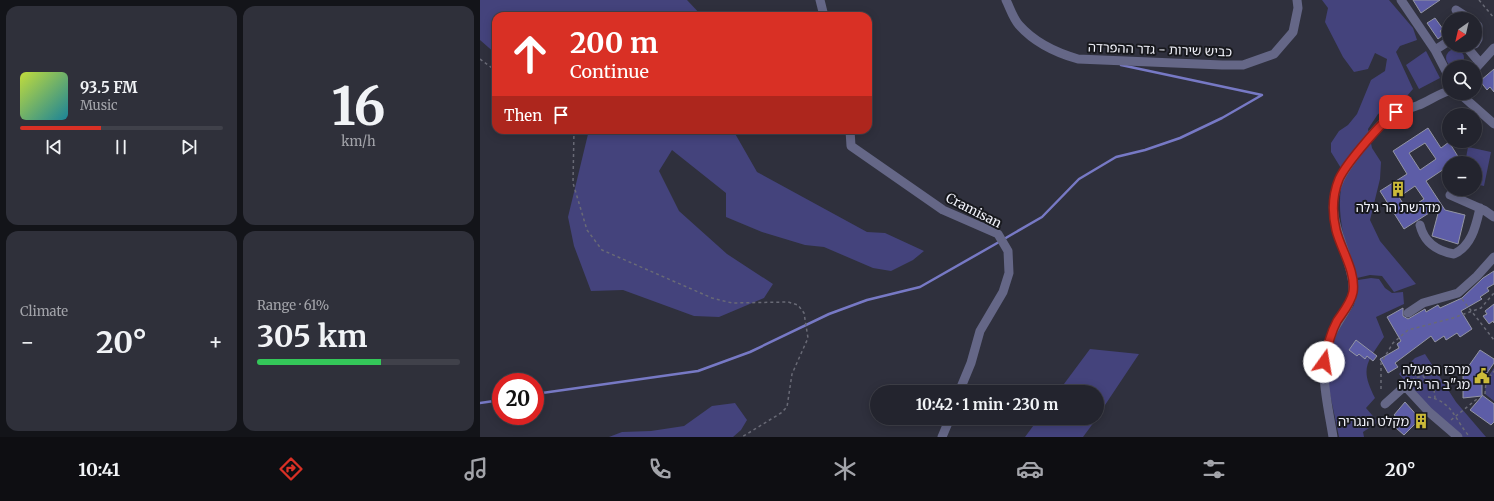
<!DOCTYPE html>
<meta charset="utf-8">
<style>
body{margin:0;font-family:Merriweather,"Noto Sans Hebrew",serif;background:#2f303a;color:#f1f3f6;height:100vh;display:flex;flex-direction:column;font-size:15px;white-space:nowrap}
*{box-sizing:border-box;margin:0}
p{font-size:13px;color:#a3a4aa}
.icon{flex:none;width:22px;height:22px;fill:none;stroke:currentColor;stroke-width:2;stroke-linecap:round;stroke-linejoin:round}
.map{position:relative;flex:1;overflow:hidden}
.details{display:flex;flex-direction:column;gap:6px;padding:6px;background:#131419;width:480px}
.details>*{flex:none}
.banner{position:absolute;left:12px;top:12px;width:380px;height:122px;border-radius:12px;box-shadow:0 2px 10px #0003,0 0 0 1px #40414a;background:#d93025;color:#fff;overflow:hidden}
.needle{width:26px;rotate:214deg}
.tools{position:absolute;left:962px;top:12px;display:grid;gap:8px}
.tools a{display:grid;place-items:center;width:40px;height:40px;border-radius:50%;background:#23242e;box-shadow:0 2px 10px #0003,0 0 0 1px #40414a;font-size:20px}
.speed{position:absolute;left:12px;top:373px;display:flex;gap:8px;font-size:20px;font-weight:700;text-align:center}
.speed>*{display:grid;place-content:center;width:52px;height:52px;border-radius:50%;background:#23242e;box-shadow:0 2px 10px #0003,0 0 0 1px #40414a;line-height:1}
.speed .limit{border:6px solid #d22;background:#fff;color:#111}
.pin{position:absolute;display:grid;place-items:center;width:34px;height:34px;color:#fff;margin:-17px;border-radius:8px;box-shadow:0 2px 6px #0006}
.me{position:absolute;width:44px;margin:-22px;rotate:13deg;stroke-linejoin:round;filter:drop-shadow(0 0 3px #0008)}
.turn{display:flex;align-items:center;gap:14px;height:84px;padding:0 12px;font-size:18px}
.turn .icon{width:52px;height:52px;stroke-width:2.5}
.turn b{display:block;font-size:28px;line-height:34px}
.then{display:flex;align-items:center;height:38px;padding:0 12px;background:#0003;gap:8px;font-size:15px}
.big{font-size:30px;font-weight:700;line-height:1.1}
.details .widget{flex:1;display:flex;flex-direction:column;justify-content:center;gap:6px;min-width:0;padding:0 14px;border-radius:12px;background:#2f303a}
.details .dial{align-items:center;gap:0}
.dial b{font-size:52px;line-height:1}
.song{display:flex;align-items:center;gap:12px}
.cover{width:48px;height:48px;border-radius:6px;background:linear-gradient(135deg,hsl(70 70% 55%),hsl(190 70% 35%))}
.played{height:4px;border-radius:2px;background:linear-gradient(90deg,#d93025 40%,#40414a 40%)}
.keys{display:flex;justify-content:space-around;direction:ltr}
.heat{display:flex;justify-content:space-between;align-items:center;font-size:22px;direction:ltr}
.charge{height:6px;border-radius:3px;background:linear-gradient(90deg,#34c759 61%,#40414a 0)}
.details .tiles{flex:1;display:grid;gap:6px;grid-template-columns:repeat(2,1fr)}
.trip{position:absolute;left:390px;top:385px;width:234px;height:40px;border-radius:20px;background:#23242e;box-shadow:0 2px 10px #0003,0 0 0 1px #40414a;font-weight:700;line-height:40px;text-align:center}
.menu{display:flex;height:64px;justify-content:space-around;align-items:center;background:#0e0e12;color:#a3a4aa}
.menu .icon{width:28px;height:28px}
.menu .current{color:#d93025}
.menu b{font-size:18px;color:#f1f3f6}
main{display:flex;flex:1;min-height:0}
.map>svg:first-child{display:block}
.green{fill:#44437c}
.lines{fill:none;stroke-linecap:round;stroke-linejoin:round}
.stream{stroke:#7779c5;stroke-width:2.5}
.building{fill:#5d5da7;stroke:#9395a4;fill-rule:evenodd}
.path{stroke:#696a76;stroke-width:1.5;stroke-dasharray:3 3;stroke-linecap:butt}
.minor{stroke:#656787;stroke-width:9}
.route-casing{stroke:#8d1f18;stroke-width:10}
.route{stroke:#d93025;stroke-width:7}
.labels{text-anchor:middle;stroke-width:4;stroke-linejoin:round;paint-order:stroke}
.street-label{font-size:13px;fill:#f0f1f9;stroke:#18191e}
.poi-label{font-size:13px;fill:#f0f1f9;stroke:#18191e;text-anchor:end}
</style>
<main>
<section class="details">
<div class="tiles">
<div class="widget">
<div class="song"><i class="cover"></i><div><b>93.5 FM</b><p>Music</p></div></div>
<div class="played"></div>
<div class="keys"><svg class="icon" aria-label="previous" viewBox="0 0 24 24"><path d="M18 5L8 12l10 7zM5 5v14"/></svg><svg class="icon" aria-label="pause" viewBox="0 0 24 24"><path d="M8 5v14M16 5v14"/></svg><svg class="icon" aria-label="next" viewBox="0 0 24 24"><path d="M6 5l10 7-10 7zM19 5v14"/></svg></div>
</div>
<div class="widget dial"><b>16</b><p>km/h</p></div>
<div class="widget"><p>Climate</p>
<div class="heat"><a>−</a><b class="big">20°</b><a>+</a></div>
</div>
<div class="widget"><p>Range · 61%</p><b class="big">305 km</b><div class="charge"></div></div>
</div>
</section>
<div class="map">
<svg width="1014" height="437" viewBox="0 0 1014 437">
<rect width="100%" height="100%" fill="#2f303d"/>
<path class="green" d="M0,0H207L222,16H16V54L0,40Z
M842,0H909L933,28L937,40L920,46L916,52L933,89L926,97L898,114L888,129L892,148L901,162L900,179L890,220L900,241L936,284L914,292L902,276L890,275L877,278C864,243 854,210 864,173L851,152V143L859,131L868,125L877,114L891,80L905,71L907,59L895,53L888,69L874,72L863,57L845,22L848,8Z
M966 58a9 9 0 1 1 18 0a9 9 0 1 1-18 0Z
M946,51L960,78L939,89L926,65Z
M109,130H253L277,172L387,232L405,233L444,251L433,260L411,271L393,268L344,247L325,245L282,232L246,217V193L192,150L179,171L199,211L247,254L293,284L284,298L239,317L214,316L143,290L111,291L94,246L88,217Z
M988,147L1011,152L1004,186L995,184V163H985Z
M891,278L899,279L905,288L912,293L923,292L924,304L896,317L904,337C886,363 880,369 895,398L886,408L898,422L883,432L884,437H859L846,375L848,357L853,340L874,305L878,280Z
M610,349L659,354L617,417V392H578Z
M945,354L976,402L1006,437H982L944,403L919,374L935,358Z
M1014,368V401L1005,394L1006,380Z
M255,403L267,420L261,430L253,437H129L142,432L171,431L204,426L232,406Z
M559,418H617L603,437H545Z"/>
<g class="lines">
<path class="stream" d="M524,239L562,217L599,179L636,157L665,150L700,138L742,118L782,95L641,65
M55,394L218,371L270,352L349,314L387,300L440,287L519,242
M0,403L21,400"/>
</g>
<path class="building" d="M933,0H960L941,13Z
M955,18L963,29L960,31L963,35L958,39L947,23Z
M1014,69V92L1010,87L1007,90L1000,81Z
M948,128L961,148L969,142L982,163H969V177L964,169L946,181L965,210L985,215L978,244L952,236L960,206L924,229L900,191L927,174L913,151ZM945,143L956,159L940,170L929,153ZM935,186L944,199L927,210L919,197Z
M1014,271V284L1007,288L1009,291L1000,297L1002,299L981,311L992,329L980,337L977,333L966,340L964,336L955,342L951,336L915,363L918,367L908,373L900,359L919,348L917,344L921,341L907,317L923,308V316L928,319L945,309L946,312L958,305L960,308L982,298L1003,278Z
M1014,304V323L1013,321L1009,324L1003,316L1007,314L1005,311Z
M876,340L897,356L893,361L887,356L885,359L879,354L877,356L869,350Z
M1000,350L1014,359V363L1002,380V395L1014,404V422L1011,425L990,410L1002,396L983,398V374Z
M925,402L940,419L924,435L916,428L922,421L914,415Z"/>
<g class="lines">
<path class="path" d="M999,0L1014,18
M0,59L16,71
M94,130L93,183L107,230L122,250L232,298L252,303L308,302L318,305L324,313L328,338L312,374L307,407L301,413L262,437
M982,299L1014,340
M933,381L934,378L943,376L954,389L955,398
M901,389V363L913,343L928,330L973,318L1001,308L1014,293
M1005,394L1006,382L1014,371
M948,397C973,401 975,421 990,437
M971,420L997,399"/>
<path class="minor" d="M340,0L344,16
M526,0C530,8 533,18 539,25C554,42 577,53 598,59L742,65H763L794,54L813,32L818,8L817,0
M921,0L955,50L969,77
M976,10L990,19
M995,23L998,26V39L995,44
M985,45L1000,63
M955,50L969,41
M995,69L1014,48
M979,93L1014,124
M370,130L371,146L463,210L518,234L528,251L529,273L523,292L500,331L491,363L479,392
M970,195L1004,210L1014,217
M940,225C944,242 957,251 974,254C992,246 996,225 1000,208
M928,313L943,303L978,293L997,276L1014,257
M905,404L925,386L949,412L978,437
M462,437L470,418
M853,437C848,404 837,368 851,336C857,321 872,306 873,290C874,269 857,238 854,214C852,203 855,189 860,179C866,166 899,123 911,116C919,110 930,109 939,105C949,101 958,94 969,91"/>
</g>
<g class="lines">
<defs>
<path id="route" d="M844,362C847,348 850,334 857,321C863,312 871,303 873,292C876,271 861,250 856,230C852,213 852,196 859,179C866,164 902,121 916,112"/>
</defs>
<use href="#route" class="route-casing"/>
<use href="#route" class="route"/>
</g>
<defs>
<symbol id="building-bare" viewBox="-9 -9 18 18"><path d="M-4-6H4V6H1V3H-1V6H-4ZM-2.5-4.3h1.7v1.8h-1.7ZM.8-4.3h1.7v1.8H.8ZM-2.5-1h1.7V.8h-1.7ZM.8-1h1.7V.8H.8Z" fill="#cbba39" stroke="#18191e" stroke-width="2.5" paint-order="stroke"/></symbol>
<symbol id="civic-bare" viewBox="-9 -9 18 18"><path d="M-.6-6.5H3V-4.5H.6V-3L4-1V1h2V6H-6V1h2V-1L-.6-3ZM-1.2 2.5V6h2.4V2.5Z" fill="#cbba39" stroke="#18191e" stroke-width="2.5" paint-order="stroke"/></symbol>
</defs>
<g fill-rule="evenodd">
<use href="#building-bare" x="907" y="178" width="22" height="22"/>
<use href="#civic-bare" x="991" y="365" width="22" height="22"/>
<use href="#building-bare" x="930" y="410" width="22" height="22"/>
</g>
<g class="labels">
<g class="street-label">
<text transform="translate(680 49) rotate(2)" y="5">כביש שירות - גדר ההפרדה</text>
<text transform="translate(494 210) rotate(27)" y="5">Cramisan</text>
</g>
<g class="poi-label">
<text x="918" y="212" text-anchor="middle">מדרשת הר גילה</text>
<text x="990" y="374">מרכז הפעלה<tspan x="990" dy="15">מג"ב הר גילה</tspan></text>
<text x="929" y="426">מקלט הנגריה</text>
</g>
</g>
</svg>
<div class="tools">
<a><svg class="needle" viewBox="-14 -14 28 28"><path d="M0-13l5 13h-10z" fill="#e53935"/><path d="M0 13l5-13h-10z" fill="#a3a4aa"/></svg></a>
<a><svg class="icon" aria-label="search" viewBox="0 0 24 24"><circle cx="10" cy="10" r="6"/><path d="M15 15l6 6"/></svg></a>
<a>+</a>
<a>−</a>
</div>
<div class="speed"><div class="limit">20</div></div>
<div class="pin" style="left:916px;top:112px;background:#d93025"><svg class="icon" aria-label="arrive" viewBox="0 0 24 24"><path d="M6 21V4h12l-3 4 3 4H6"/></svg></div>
<svg class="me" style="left:844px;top:362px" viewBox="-20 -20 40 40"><circle r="19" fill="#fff"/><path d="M0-13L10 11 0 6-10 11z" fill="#d93025"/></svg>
<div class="trip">10:42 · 1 min · 230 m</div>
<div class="banner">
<div class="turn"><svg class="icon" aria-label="ahead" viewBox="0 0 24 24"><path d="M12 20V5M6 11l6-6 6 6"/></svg><div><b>200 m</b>Continue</div></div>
<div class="then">Then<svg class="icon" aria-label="arrive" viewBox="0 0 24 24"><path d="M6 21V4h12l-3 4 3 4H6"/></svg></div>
</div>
</div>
</main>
<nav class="menu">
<b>10:41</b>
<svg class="icon current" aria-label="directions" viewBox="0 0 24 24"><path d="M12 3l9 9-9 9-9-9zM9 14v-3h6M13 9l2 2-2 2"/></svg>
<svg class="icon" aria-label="music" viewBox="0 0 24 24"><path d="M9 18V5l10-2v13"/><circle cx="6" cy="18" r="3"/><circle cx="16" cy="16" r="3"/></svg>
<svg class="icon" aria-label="phone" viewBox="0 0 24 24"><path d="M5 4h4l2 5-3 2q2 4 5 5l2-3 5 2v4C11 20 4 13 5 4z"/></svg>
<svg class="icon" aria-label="climate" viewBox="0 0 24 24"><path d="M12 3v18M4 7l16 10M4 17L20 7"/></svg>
<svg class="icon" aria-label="car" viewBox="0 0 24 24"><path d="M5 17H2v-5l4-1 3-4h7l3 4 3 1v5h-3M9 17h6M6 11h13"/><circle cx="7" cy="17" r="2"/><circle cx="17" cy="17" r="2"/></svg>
<svg class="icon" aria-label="filters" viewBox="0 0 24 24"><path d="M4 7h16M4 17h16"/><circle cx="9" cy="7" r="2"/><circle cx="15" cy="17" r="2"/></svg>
<b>20°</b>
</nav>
